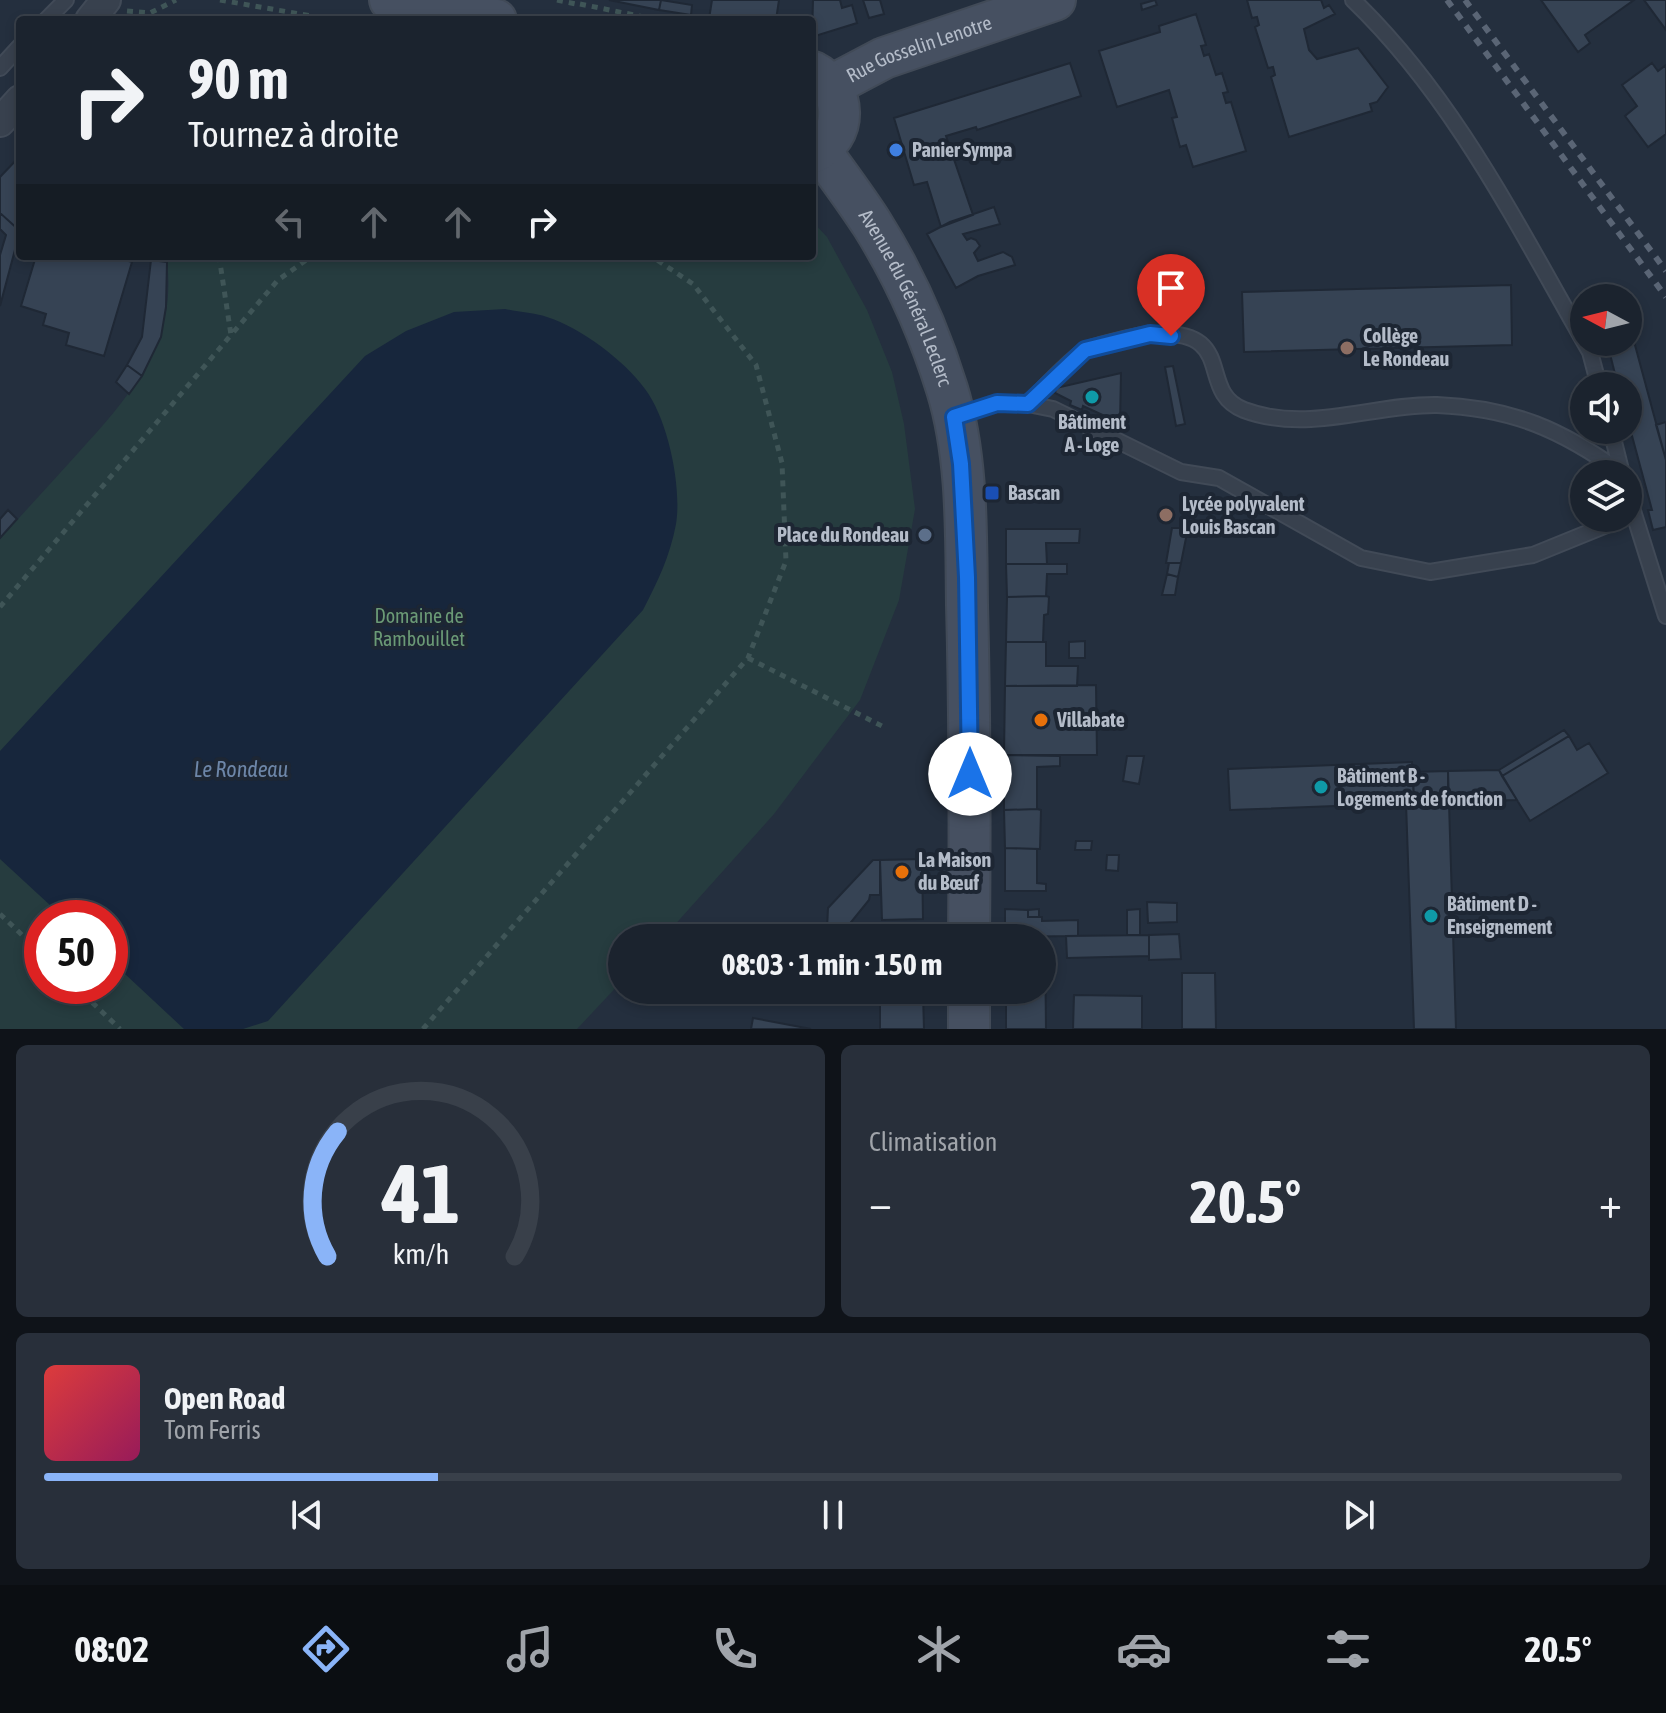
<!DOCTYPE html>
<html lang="fr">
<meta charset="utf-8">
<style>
body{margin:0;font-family:"Asap Condensed",sans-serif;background:#282f3a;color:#f1f3f6;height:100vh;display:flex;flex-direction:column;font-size:30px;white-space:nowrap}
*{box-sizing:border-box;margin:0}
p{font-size:26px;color:#a0a4aa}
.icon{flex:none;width:44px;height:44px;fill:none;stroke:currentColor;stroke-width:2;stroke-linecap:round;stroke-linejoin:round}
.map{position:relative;height:1029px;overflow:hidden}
.details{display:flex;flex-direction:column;gap:16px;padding:16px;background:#0f1319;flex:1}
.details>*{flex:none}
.hud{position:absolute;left:16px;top:16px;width:800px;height:244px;border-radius:8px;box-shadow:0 4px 12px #0003,0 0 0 2px #39404a;background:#1b232e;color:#f1f3f6;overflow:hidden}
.needle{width:52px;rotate:277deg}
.controls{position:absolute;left:1570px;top:284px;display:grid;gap:16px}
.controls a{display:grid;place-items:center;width:72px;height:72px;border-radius:50%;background:#1b232e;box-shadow:0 4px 12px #0003,0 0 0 2px #39404a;font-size:40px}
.speed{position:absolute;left:24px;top:900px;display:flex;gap:16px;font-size:40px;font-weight:700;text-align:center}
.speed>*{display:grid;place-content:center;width:104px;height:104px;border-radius:50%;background:#1b232e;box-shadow:0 4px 12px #0003,0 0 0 2px #39404a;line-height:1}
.speed .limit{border:12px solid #d22;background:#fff;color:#111}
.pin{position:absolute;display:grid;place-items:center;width:68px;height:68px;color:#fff;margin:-82px -34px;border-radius:50% 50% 50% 0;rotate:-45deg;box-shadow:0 0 8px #0007}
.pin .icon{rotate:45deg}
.me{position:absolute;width:88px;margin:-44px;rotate:0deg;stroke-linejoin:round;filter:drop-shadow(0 0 6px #0008)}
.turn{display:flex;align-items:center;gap:28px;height:168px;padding:0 40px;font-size:36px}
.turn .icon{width:104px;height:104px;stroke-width:2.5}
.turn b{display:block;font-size:56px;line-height:68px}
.lanes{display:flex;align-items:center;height:76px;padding:0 40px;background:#0003;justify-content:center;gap:40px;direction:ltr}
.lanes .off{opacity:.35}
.big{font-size:60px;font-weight:700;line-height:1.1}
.details .tile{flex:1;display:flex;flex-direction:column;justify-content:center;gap:12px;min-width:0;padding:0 28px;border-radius:12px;background:#282f3a}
.details .dial{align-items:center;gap:0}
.dial svg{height:208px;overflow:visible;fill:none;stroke:#39404a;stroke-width:7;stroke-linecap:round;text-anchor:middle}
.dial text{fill:#f1f3f6;stroke:none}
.song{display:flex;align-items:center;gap:24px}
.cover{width:96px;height:96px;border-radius:12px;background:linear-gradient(135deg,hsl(0 70% 55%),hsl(330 70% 35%))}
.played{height:8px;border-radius:4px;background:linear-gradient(90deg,#8ab4f8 25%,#39404a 25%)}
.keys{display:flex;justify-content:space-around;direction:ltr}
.heat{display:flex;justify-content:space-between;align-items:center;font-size:44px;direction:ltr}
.details .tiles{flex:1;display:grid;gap:16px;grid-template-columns:1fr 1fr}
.tile:last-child{grid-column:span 2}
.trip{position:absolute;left:608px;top:924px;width:448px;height:80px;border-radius:40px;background:#1b232e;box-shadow:0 4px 12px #0003,0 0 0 2px #39404a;font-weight:700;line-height:80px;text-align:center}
.tabs{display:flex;height:128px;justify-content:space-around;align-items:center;background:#0b0e12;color:#a0a4aa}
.tabs .icon{width:56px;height:56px}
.tabs .selected{color:#8ab4f8}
.tabs b{font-size:36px;color:#f1f3f6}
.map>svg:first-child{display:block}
.green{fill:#263c3f;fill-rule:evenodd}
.water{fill:#17263c}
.building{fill:#364354;stroke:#1f2835;stroke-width:2}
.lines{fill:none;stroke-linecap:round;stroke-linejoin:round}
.service-casing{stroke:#414a57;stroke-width:18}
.minor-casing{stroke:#414a57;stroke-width:32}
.secondary-casing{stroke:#414a57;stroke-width:44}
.path{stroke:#3f5557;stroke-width:5;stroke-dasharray:6 6;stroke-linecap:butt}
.service{stroke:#38414e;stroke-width:14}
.minor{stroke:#38414e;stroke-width:28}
.secondary{stroke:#465061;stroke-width:40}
.rail{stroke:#5a6575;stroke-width:6;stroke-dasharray:8 8;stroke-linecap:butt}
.route-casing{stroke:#114b97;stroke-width:20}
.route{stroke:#1a73e8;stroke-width:14}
.shop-dot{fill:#3f7fe0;stroke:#1d2633;stroke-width:3}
.education-dot{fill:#8d6e63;stroke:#1d2633;stroke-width:3}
.culture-dot{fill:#0f9aa8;stroke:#1d2633;stroke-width:3}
.transit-dot{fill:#1a4fb4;stroke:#1d2633;stroke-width:3}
.service-dot{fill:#5c6f8a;stroke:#1d2633;stroke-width:3}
.food-dot{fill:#e8710a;stroke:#1d2633;stroke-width:3}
.labels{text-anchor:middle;stroke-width:8;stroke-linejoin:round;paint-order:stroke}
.street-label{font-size:20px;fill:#b4bcc9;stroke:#1d2633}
.poi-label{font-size:20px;font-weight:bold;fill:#b4bcc9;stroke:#1d2633;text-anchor:start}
.park-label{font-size:20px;fill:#6b9a76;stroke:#1d2633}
.water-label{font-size:22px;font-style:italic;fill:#6d86a8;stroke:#1d2633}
</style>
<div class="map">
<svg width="1666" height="1029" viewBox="0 0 1666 1029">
<rect width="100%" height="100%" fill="#242f3e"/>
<path class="green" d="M812,221L827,237L867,310L892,372L904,424L915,509L899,600L860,700L774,814L663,938H622V981L577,1029H0V539C26,510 53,481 79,452C131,395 180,339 166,256H812ZM42,918H110V986H42Z"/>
<path class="water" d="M505,309C519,312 534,313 547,317C581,328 624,360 645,389C668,419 682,487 676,524C670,556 658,581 643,610L268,1021L243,1029H184L110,960V918H64L0,859V751L365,356L406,331L454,312Z"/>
<path class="building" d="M609,0H661L659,10Z
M661,0L692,5L691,15L659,10Z
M712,0H779L776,20L709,19Z
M813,0H840L842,8L852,5L857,23L812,37Z
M863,0H880L884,14L869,18Z
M1155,0L1157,5L1142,10L1141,4Z
M1247,0H1321L1324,8L1329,5L1335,14L1304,29L1309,50L1317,59L1358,48L1388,87L1377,102L1370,104L1372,111L1289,137L1271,77L1275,75L1273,67L1268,68L1255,27L1259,25L1257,17L1252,18Z
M1541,0H1634L1585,35L1590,43L1578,52Z
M1644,0H1666V30Z
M1196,14L1206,45L1201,46L1204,56L1209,54L1216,75L1222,73L1228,92L1223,93L1226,103L1231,102L1246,151L1193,167L1186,145L1180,147L1172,118L1177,117L1169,90L1117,107L1099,51L1160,32L1159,26Z
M1070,63L1081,96L977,130L976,127L946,136L973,215L941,227L927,182L914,185L894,118Z
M1652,63L1658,71L1666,65V134L1648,147L1625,116L1637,106L1622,85Z
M20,156V231L0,213V177Z
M994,207L1000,224L963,234L967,240L971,238L976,240L980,246L974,253L978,261L1003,252L1012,257L1015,265L978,276L956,288L927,234L950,222Z
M0,213L20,231L0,306V255L6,235L0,229Z
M36,256H112L132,262L104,356L66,345L69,333L43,325L46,314L21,306Z
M151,260L167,262L166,307L161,337L142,376L127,365L142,337Z
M1511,285L1512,345L1244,352L1242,292Z
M1628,328L1632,334L1666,460V527L1653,530L1648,510H1652L1628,421V386H1618L1607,342H1628Z
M127,365L142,376L129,394L116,382Z
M1173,366L1185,424L1176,426L1165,367Z
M1121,373L1120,423L1083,406L1082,410L1070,405L1071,401L1055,393L1056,388Z
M1666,422V460L1656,425Z
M8,510L17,519L0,538V519Z
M1172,528H1188L1181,563H1166Z
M1006,529H1080L1079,543H1046L1047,564H1006Z
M1169,563H1181L1178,577L1167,574Z
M1006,564H1067V574H1047L1046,596L1007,597Z
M1167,574L1178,577L1175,595H1162Z
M1046,596L1049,597L1048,614L1044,615L1043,642H1006L1007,597Z
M1085,641V658H1069V642Z
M1006,642H1046V666H1078L1077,686H1005Z
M1096,685L1097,755H1004L1005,686Z
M1564,730L1569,736L1502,776L1499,770Z
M1569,736L1577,750L1589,743L1608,773L1530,821L1502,776Z
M1004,755L1060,756V766L1037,767V809L1004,810Z
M1127,756H1144L1139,784L1123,781Z
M1412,762L1414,803L1230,810L1228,769Z
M1499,770L1517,800L1448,802V771Z
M1448,771L1456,1029H1414L1406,803H1414L1413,772Z
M1037,809L1041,810L1040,849L1005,848L1004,810Z
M1076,841H1092L1091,850H1075Z
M1005,848L1037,849V883L1046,884V891H1005Z
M1107,855H1119L1118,871L1106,870Z
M922,859L923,919L882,920L880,860Z
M873,860H880V895H870L869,900L843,932L847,938H830L827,929L828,908Z
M1147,902L1177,903V922L1148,923Z
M1005,909L1028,910V917H1042V921L1078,920V936L1005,937Z
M1039,909V917H1028V910Z
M1140,909V935H1127V910Z
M1179,934L1181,959L1149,960V935Z
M1149,935V956L1067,958L1066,936Z
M1045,936L1046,1029H1006V990H1042V938L1005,937Z
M1182,973H1215L1216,1029H1182Z
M829,990H849V993L829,994Z
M880,990H923V994H880Z
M880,994H923L924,1029H880Z
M1074,995L1142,996V1029H1073Z
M753,1018L811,1029H751Z"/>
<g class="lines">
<defs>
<path id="service" d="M1353,0C1456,99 1519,229 1590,352L1599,386
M46,20L66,0
M0,68L20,46
M1028,404C1040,392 1073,356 1086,350C1096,345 1139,335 1151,334C1240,328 1195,391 1244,410C1308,434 1373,404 1437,405C1513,408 1562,430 1622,473
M958,416L997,403L1028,404L1053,409L1181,472L1219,478L1361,558L1430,572L1533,555L1624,518
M1611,430L1622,474
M1628,495L1666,616"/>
<path id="minor" d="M90,20L106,0
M0,122L20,100"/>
<g id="secondary">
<path d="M390,0L496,20"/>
<path id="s1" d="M831,86L884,58L1055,0"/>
<path id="s2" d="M820,150C837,174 856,199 872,224C904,275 929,331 947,389C968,457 966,534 967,605C970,716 970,827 969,938"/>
<path d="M812,153C849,137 847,89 813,72"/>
<path d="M969,1029V990"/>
</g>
</defs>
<use href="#service" class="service-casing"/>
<use href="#minor" class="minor-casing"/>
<use href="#secondary" class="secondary-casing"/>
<path class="path" d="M220,0L334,20
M557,0L576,4
M580,4L659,20
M127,11L150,13L176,0
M219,256L231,335L278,280L312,256
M0,607L231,335
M748,658L884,727
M0,914L42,954
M75,986L120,1029
M423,1029L748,658L786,561L782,463L756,365L693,284L651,256"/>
<use href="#service" class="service"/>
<use href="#minor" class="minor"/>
<use href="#secondary" class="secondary"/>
<path class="rail" d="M1447,0L1666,297
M1465,0L1666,271"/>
</g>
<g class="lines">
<defs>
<path id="route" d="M970,774L967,577L961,464L954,417L997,403L1028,404L1085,350L1150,334L1171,336"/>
</defs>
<use href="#route" class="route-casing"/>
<use href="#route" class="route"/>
</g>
<circle class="shop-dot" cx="896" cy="150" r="8"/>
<g class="education-dot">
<circle cx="1347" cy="348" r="8"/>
<circle cx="1166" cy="515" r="8"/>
</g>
<g class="culture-dot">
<circle cx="1092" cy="397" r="8"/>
<circle cx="1321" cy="787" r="8"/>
<circle cx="1431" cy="916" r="8"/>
</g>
<rect class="transit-dot" x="984" y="485" width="16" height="16" rx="4"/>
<circle class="service-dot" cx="925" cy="535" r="8"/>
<g class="food-dot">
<circle cx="1041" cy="720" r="8"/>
<circle cx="902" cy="872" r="8"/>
</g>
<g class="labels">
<g class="street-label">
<text dy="7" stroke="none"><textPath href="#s1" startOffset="96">Rue Gosselin Lenotre</textPath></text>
<text dy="7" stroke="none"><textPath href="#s2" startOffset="172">Avenue du Général Leclerc</textPath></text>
</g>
<g class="poi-label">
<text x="912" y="157">Panier Sympa</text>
<text x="1363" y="343">Collège<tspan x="1363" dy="23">Le Rondeau</tspan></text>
<text x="1092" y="429" text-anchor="middle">Bâtiment<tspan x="1092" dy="23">A - Loge</tspan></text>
<text x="1008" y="500">Bascan</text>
<text x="1182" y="511">Lycée polyvalent<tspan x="1182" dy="23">Louis Bascan</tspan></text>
<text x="909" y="542" text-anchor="end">Place du Rondeau</text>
<text x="1057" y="727">Villabate</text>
<text x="1337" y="783">Bâtiment B -<tspan x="1337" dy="23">Logements de fonction</tspan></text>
<text x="918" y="867">La Maison<tspan x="918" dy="23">du Bœuf</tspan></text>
<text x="1447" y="911">Bâtiment D -<tspan x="1447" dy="23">Enseignement</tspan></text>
</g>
<g class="park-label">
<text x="419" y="623">Domaine de<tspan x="419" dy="23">Rambouillet</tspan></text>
</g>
<g class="water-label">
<text x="241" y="777">Le Rondeau</text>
</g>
</g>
</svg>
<div class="controls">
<a><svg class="needle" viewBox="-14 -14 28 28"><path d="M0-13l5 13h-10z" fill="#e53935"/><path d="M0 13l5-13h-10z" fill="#a0a4aa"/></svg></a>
<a><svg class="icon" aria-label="sound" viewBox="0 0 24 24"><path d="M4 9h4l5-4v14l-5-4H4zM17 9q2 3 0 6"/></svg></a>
<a><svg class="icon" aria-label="layers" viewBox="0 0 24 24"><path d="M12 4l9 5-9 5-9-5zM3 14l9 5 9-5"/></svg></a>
</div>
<div class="speed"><div class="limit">50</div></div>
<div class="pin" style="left:1171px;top:336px;background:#d93025"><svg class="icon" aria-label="arrive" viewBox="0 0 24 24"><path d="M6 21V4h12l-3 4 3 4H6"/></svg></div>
<svg class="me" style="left:970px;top:774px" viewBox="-20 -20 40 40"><circle r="19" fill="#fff"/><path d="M0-13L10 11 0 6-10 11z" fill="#1a73e8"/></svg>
<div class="trip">08:03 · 1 min · 150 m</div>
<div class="hud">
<div class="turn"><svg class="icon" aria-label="right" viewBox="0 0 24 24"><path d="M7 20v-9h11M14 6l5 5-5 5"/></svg><div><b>90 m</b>Tournez à droite</div></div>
<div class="lanes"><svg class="icon off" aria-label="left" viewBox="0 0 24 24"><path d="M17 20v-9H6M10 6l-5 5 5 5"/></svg><svg class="icon off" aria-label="ahead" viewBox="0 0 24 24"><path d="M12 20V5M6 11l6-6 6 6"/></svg><svg class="icon off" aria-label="ahead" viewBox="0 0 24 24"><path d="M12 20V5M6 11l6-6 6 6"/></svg><svg class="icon" aria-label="right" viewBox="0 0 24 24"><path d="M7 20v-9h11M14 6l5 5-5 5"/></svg></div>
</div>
</div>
<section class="details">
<div class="tiles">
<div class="tile dial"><svg viewBox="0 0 100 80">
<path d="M14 69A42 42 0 1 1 86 69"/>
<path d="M14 69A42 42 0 0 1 18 21" stroke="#8ab4f8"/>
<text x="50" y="56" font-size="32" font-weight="700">41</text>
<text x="50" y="72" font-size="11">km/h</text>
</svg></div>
<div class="tile"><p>Climatisation</p>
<div class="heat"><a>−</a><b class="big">20.5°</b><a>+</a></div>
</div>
<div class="tile">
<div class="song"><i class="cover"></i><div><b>Open Road</b><p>Tom Ferris</p></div></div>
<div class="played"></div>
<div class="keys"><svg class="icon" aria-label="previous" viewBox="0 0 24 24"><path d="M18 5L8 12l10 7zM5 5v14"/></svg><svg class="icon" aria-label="pause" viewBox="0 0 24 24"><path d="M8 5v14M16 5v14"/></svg><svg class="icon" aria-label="next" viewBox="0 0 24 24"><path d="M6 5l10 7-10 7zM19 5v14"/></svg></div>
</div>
</div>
</section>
<nav class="tabs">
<b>08:02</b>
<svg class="icon selected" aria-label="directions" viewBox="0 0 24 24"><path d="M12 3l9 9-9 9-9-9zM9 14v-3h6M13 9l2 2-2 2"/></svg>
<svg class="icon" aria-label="music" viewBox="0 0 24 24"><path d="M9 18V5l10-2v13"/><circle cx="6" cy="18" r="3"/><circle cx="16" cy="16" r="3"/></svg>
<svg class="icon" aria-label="phone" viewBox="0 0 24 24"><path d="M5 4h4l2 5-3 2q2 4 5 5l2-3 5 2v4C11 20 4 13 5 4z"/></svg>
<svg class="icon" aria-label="climate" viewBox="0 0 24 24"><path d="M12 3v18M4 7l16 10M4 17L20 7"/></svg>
<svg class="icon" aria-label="car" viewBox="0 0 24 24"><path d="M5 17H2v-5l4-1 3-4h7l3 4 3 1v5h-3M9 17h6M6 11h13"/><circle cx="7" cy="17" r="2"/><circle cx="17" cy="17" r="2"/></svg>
<svg class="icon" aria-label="filters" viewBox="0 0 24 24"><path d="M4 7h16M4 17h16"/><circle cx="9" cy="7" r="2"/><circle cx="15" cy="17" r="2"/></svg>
<b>20.5°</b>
</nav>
